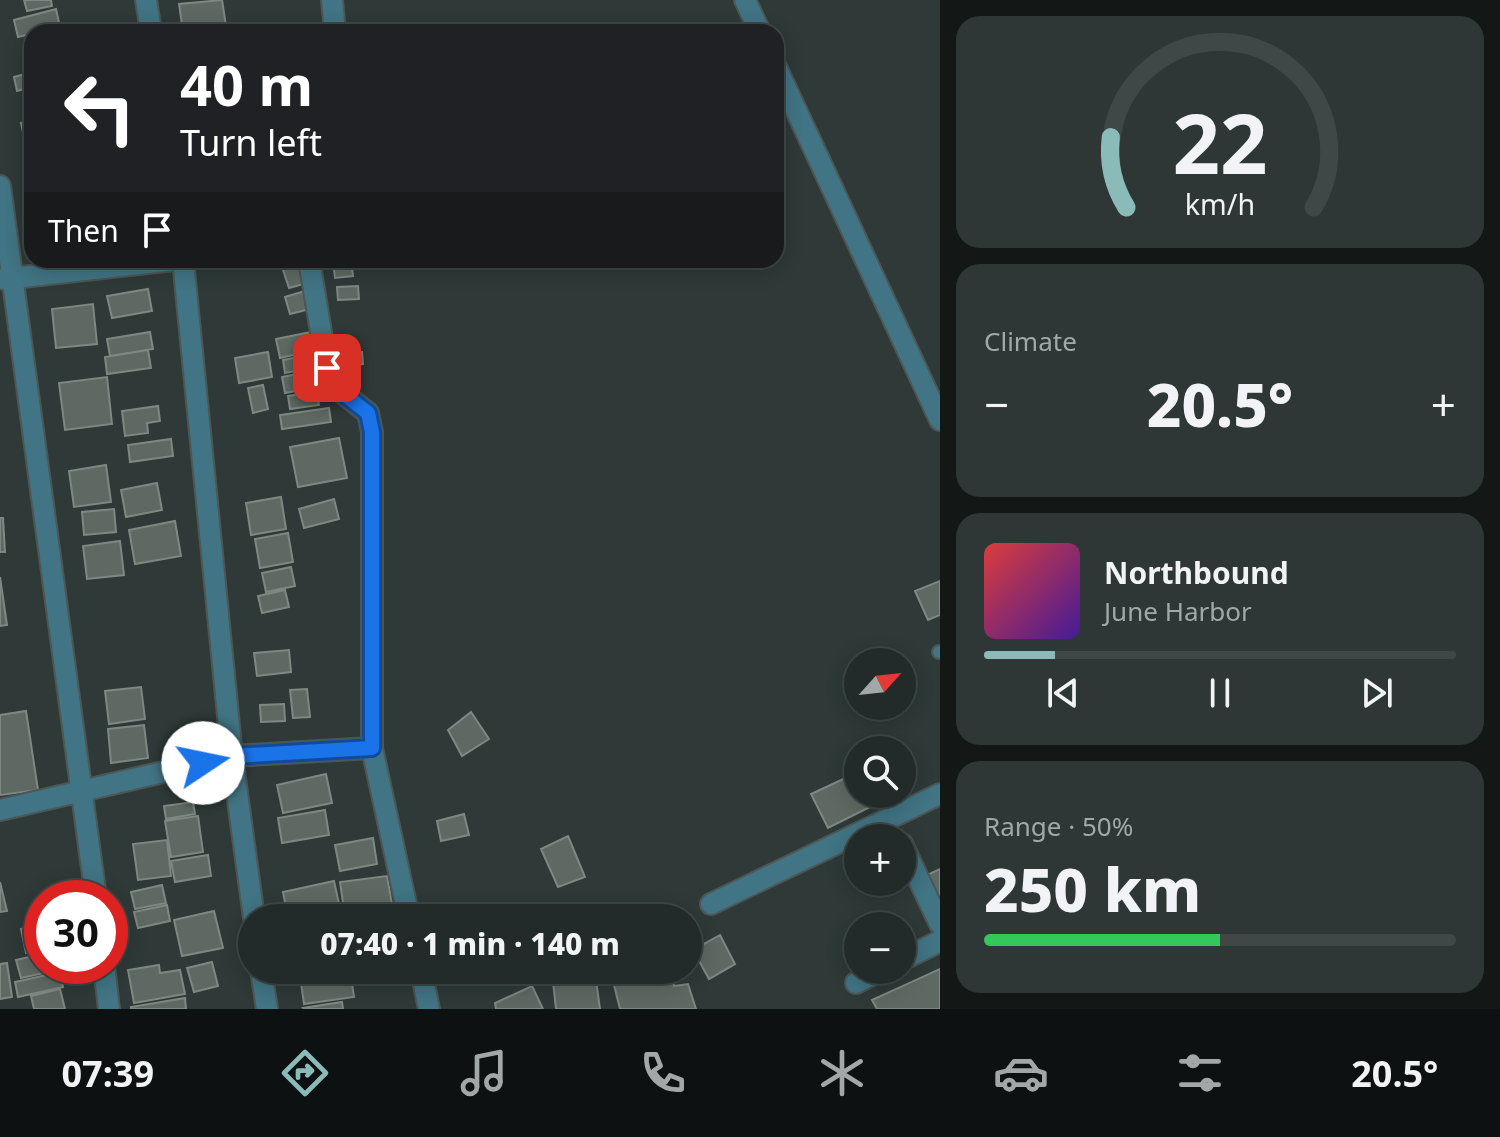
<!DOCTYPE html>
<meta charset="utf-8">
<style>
body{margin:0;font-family:"Noto Sans",sans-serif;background:#2e3736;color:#f1f3f6;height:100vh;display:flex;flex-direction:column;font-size:30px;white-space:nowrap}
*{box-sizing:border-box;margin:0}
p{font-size:26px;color:#a2a7a8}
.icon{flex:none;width:44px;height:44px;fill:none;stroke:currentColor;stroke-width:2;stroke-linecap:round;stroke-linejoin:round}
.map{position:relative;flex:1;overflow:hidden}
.panel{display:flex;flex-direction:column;gap:16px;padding:16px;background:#131817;width:560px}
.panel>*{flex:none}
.hud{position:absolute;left:24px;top:24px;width:760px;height:244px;border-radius:24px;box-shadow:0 4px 20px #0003,0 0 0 2px #3f4747;background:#202124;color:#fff;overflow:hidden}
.needle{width:52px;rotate:63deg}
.controls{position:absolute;left:844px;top:648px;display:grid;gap:16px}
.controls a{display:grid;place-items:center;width:72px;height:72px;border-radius:50%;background:#222b2a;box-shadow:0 4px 20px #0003,0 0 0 2px #3f4747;font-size:40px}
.speed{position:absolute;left:24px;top:880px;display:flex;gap:16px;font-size:40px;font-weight:700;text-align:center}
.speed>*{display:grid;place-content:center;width:104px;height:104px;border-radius:50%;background:#222b2a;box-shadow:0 4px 20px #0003,0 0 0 2px #3f4747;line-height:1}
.speed .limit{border:12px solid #d22;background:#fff;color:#111}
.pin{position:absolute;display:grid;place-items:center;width:68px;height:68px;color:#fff;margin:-34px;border-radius:16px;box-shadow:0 4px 12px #0006}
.me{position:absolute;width:88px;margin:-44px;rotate:79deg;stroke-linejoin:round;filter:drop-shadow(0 0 6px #0008)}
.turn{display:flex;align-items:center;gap:28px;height:168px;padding:0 24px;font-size:36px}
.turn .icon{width:104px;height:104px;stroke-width:2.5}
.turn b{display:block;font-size:56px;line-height:68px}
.then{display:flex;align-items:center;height:76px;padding:0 24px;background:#0003;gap:16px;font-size:30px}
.big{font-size:60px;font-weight:800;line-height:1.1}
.panel .tile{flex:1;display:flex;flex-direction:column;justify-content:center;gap:12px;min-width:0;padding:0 28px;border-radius:24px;background:#2e3736}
.panel .dial{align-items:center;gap:0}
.dial svg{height:208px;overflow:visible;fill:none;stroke:#3f4747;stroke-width:7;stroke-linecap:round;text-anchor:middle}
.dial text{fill:#f1f3f6;stroke:none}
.song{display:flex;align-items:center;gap:24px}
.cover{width:96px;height:96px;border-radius:12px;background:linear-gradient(135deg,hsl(0 70% 55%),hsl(260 70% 35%))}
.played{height:8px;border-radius:4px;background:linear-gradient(90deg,#8bbbb9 15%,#3f4747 15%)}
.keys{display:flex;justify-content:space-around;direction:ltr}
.heat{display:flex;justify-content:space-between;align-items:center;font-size:44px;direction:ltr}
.charge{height:12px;border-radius:6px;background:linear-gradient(90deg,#34c759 50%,#3f4747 0)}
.trip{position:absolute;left:238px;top:904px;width:464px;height:80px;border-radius:40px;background:#222b2a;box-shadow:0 4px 20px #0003,0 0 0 2px #3f4747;font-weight:800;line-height:80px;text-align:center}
.menu{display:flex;height:128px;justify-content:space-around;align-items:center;background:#0e1111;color:#a2a7a8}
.menu .icon{width:56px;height:56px}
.menu .selected{color:#8bbbb9}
.menu b{font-size:36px;color:#f1f3f6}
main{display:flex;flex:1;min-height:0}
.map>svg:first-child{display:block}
.building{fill:#5f6963;stroke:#7e8882;stroke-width:2}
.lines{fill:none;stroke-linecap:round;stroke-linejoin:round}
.lane-casing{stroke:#4c5655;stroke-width:16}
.street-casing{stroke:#4c5655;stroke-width:24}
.lane{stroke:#417484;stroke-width:12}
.street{stroke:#417484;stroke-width:20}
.route-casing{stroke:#114b97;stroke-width:20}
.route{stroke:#1a73e8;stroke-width:14}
</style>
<main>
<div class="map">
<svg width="940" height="1009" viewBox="0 0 940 1009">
<rect width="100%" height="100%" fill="#2e3938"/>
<path class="building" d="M24,0H51L52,6L27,11Z
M222,0L227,32H183L179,4Z
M56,9L60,27L18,37L14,20Z
M32,72V87L17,91L14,77Z
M32,120V145L26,146L21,123Z
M351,260L353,276L335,278L333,261Z
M301,264L307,283L289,288L283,270Z
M358,286L359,299L338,300L337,287Z
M148,289L152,311L112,318L107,296Z
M305,291L310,309L290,314L285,297Z
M93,304L97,344L56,348L52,309Z
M150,332L153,349L110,356L107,339Z
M311,332L315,350L280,358L276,339Z
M148,350L151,368L107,374L105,357Z
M268,352L272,377L239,383L235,358Z
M362,352L363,364L343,366L342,353Z
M318,353L320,366L285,373L283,360Z
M318,370L321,386L285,393L282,377Z
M107,377L112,424L65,430L59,383Z
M263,385L268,409L253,413L248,388Z
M316,391L319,405L290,409L288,396Z
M158,406L160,421L147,423L148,433L125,436L122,411Z
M329,408L331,422L282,429L280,415Z
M339,438L347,478L298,487L290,447Z
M171,439L173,456L130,462L128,445Z
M106,465L111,502L74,507L69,471Z
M157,483L162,510L126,517L121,490Z
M281,497L286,529L251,535L246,503Z
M334,499L339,519L304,528L299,509Z
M114,509L116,532L84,535L82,512Z
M0,518H3L5,552H0Z
M175,521L181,556L135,564L129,530Z
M288,533L293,562L260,568L255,539Z
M120,541L124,575L87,579L83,546Z
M291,567L295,586L266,592L262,573Z
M0,577L7,625L0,626Z
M940,581V615L928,620L915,591Z
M285,590L289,607L262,613L258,596Z
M289,650L291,672L257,676L254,653Z
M141,687L145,719L109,724L105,691Z
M307,689L310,717L293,718L290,690Z
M284,704L285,721L261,722L260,705Z
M26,711L38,790L0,795V715Z
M471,712L489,739L462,756L448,730Z
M144,725L148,758L111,763L108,729Z
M326,774L332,803L283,813L277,785Z
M854,774L858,794H864L870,807L828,828L811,794Z
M193,802L195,814L166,819L164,806Z
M325,810L329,835L282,843L278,818Z
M464,814L469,835L441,841L437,821Z
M198,816L203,852L171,857L165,821Z
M568,836L585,877L558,887L541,849Z
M373,838L377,864L340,871L335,845Z
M167,840L171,876L138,880L133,844Z
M208,855L211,876L175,882L171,861Z
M940,869V908L925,876Z
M387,876L393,910L345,917L340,882Z
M334,881L341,913L288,918L283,892Z
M0,882L7,911L0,912Z
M162,885L166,903L135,909L131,892Z
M167,905L170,921L138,928L134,912Z
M214,911L223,948L182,956L174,920Z
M42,924V950L26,953L21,929Z
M720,935L735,964L709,979L693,950Z
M42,954V966H52L53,971L21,978L16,960Z
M212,962L218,986L194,992L187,968Z
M7,963L12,997L0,999V964Z
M159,965L160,973L180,970L185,994L134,1003L128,970Z
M940,969V1009H877L872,1000Z
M350,970L354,997L304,1004L300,976Z
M649,970H671L674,986L688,984L696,1009H620L613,981Z
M60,972L63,987L18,997L15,982Z
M596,980L600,1009H556L553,982Z
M532,986L543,1009H496L495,1003Z
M60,989L65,1009H34L31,996Z
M185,998L186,1009H131V1007Z
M342,1002L343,1009H304L303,1008Z"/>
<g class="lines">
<defs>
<path id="lane" d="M939,652H940"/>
<path id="street" d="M146,0L151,32
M332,0L335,32
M745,0L760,32
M776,67L940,420
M0,186L96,898
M183,260L232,756L254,918
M309,260L327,368L344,394L368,413L372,432V748L409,918
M4,279L174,260
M0,810L232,756L372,748
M902,844L940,924
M711,904L940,794
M902,960L940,941
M104,966L109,1009
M261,970L267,1009
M421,970L429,1009
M856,983L881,970"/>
</defs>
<use href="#lane" class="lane-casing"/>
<use href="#street" class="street-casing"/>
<use href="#lane" class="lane"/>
<use href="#street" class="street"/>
</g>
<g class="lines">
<defs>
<path id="route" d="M203,763L232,756L372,748V432L368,413L344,394L327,368"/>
</defs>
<use href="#route" class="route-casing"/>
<use href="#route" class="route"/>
</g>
</svg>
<div class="controls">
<a><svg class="needle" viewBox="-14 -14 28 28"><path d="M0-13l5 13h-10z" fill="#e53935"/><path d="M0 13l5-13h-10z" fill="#a2a7a8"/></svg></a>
<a><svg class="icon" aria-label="search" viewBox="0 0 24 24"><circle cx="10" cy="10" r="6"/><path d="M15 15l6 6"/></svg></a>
<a>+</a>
<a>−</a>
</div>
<div class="speed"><div class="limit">30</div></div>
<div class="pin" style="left:327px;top:368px;background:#d93025"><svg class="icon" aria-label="arrive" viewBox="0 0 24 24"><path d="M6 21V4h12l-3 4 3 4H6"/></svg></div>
<svg class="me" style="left:203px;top:763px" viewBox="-20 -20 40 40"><circle r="19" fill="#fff"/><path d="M0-13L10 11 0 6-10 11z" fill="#1a73e8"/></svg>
<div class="trip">07:40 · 1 min · 140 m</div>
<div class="hud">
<div class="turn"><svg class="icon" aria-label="left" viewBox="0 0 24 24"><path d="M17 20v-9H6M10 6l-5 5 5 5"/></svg><div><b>40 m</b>Turn left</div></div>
<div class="then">Then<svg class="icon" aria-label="arrive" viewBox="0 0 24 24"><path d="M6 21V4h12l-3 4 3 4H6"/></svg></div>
</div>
</div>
<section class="panel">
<div class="tile dial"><svg viewBox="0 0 100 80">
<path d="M14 69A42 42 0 1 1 86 69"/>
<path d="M14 69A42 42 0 0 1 8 42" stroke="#8bbbb9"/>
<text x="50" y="56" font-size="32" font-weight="700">22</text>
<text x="50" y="72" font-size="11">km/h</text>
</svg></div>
<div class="tile"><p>Climate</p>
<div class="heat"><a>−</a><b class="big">20.5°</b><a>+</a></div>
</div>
<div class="tile">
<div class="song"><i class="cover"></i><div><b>Northbound</b><p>June Harbor</p></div></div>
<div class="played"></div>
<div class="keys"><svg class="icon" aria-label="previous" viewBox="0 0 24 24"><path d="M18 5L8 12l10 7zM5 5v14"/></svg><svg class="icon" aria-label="pause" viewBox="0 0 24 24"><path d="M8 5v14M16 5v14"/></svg><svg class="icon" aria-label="next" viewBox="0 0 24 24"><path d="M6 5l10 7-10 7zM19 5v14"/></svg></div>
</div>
<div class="tile"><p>Range · 50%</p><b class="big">250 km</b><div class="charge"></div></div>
</section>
</main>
<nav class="menu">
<b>07:39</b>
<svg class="icon selected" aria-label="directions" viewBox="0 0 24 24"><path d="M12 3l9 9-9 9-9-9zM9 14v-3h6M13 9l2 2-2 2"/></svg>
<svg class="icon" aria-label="music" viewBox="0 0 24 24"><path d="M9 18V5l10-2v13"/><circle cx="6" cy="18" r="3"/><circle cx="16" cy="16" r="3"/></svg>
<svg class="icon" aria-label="phone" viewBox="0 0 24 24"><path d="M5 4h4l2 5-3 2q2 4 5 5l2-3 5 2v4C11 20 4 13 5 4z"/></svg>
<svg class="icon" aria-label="climate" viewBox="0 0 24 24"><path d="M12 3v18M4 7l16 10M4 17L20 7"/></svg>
<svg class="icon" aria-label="car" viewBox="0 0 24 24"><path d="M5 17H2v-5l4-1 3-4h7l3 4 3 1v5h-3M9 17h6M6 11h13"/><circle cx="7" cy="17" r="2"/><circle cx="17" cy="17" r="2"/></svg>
<svg class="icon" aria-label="filters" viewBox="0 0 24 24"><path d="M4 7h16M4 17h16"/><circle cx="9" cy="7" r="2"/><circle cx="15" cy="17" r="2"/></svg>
<b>20.5°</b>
</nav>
